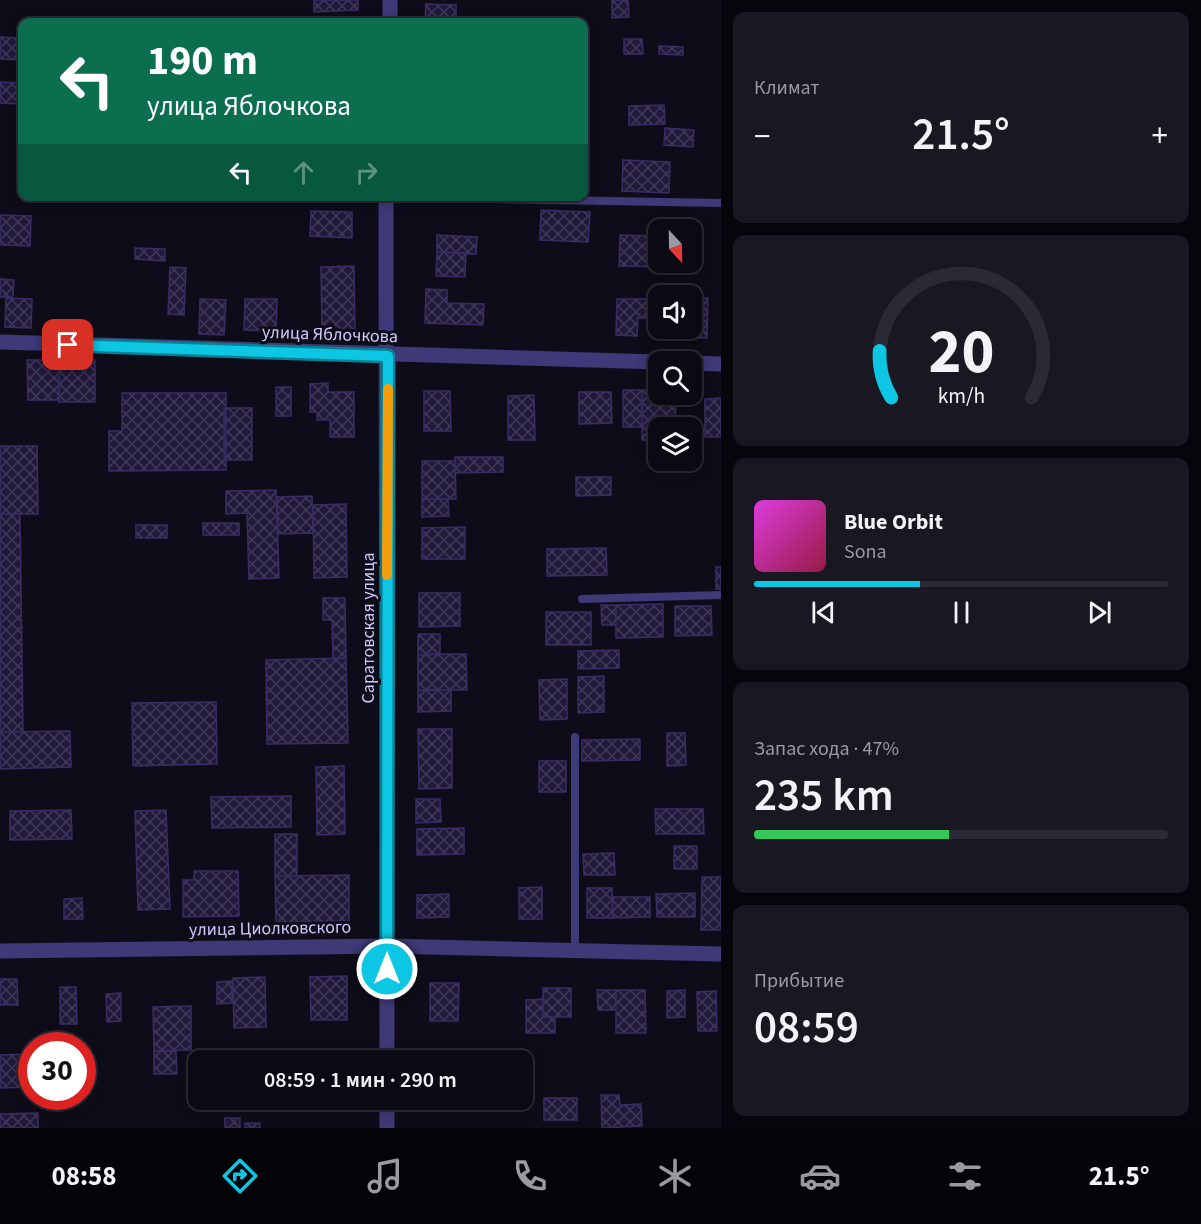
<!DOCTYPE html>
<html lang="ru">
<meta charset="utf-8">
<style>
body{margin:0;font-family:"Source Sans 3",sans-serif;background:#191722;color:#f1f3f6;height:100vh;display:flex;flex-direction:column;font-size:22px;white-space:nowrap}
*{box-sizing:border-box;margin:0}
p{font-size:20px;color:#9a9aa0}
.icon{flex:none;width:33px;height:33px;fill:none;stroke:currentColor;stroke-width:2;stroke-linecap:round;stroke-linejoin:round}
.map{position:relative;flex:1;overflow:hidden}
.panel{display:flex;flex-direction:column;gap:12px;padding:12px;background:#06050b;width:480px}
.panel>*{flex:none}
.top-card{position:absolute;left:18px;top:18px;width:570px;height:183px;border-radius:12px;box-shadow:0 3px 15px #0003,0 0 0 2px #2b2a34;background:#0b6e4f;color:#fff;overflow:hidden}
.needle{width:39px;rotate:158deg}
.buttons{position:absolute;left:648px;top:219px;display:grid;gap:12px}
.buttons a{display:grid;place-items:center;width:54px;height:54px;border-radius:12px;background:#0b0914;box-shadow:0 3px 15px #0003,0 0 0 2px #2b2a34;font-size:30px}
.speed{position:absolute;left:18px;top:1032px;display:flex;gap:12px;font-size:30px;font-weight:700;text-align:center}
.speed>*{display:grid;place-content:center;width:78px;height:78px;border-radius:50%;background:#0b0914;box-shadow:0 3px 15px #0003,0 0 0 2px #2b2a34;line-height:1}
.speed .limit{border:9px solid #d22;background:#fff;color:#111}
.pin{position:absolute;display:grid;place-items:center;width:51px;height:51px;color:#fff;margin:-26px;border-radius:12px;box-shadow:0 3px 9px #0006}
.me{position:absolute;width:66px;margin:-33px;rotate:0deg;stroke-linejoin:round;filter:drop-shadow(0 0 4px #0008)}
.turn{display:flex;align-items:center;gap:21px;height:126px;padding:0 30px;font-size:27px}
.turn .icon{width:78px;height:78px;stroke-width:2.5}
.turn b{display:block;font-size:42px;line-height:51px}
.lanes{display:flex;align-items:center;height:57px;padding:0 30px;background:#0003;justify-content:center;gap:30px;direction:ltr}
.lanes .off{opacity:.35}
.big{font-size:45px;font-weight:600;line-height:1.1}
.panel .card{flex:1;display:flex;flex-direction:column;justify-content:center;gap:9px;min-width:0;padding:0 21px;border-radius:12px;background:#191722}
.panel .dial{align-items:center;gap:0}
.dial svg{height:156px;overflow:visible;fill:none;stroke:#2b2a34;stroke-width:7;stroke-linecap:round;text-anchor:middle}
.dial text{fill:#f1f3f6;stroke:none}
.song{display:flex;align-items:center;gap:18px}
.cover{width:72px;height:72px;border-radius:9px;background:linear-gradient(135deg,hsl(300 70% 55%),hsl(340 70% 35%))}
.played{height:6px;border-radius:3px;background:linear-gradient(90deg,#0cc6e4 40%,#2b2a34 40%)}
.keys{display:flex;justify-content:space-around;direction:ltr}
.heat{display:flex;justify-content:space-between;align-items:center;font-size:33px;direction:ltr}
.charge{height:9px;border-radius:4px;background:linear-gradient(90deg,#34c759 47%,#2b2a34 0)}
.trip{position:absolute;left:188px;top:1050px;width:345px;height:60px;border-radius:12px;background:#0b0914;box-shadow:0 3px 15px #0003,0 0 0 2px #2b2a34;font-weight:600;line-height:60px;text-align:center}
.tabs{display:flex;height:96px;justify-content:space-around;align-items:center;background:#040408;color:#9a9aa0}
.tabs .icon{width:42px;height:42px}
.tabs .active{color:#0cc6e4}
.tabs b{font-size:27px;color:#f1f3f6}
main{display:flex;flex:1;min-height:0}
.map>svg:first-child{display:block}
.building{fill:url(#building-cross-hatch);stroke:#392c65;stroke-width:1.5}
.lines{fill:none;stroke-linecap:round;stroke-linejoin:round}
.service{stroke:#3e3977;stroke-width:8}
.minor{stroke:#3e3977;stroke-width:15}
.route-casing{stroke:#088194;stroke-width:15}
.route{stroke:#0cc6e4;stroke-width:10}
.slow{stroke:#f59e0b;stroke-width:10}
.labels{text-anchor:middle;stroke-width:6;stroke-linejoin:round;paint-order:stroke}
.street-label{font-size:18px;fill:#d0c8fc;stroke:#0f0c1a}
</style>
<main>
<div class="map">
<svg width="721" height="1128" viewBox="0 0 721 1128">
<defs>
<pattern id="building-cross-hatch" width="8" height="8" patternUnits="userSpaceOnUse" patternTransform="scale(1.5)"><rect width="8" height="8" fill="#21193a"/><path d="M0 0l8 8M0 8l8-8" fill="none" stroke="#403957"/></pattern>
</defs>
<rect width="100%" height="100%" fill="#0f0c1a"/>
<path class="building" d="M314,0H358V10L314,12Z
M612,0H628L629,17L612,18Z
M426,4L456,5V22H425Z
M0,37L22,38V60L0,59Z
M624,39H642L643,54H624Z
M659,46L683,47V55L659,54Z
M0,82L22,83V104L0,103Z
M664,105L665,124L629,125V106Z
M665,128L694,130L693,147L664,145Z
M623,160L670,162L669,193L622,191Z
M541,210L590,212L588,242L540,240Z
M311,211L352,212V238L310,236Z
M0,215L31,216L30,246L0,245Z
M437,235L477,237L476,254L437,252Z
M620,235L658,236V262H668V267L619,266Z
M135,248L165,249V261L135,259Z
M437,252L466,253L465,277L436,276Z
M354,266L355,333L322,334L321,267Z
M170,267L186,268L184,315L168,314Z
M0,279L14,280L13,297H0Z
M426,289L447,290V303L484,304L483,325L425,323Z
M6,298L32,299L31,328L5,327Z
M692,298H708L707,338L681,337L682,328H692Z
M200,299L226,300L224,335L199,334Z
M245,299H277L276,331L244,330Z
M617,299H646V318H638L637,336L616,335Z
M27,360H59V400H28Z
M59,360H95V402H59Z
M328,383V392H354V437H330V420H317V412H310V384Z
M276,387H291V416H276Z
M623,390H642V427H623Z
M642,390H658V394H675L676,428H658V440H642Z
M424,391H450L451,431H424Z
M579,392H611L612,423L579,424Z
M122,393H226V470L109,471V431H122Z
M534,395L535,440H508V396Z
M721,398V437H705V399Z
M224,408H252V460H224Z
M0,446H37L38,514H0Z
M455,457H503V472L455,473Z
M422,461H455L456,499H422Z
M576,477H611V495L576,496Z
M276,490L279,578L249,579L247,513L226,514V491Z
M312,496L313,533L278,534L277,497Z
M422,499H448L449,516L422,517Z
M346,504L347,577L314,578L313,505Z
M0,514H20L23,732H0Z
M203,523H239V535H203Z
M136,525H167V538H136Z
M465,527V559H422V528Z
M606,548L607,575L547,576V549Z
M716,567H721V589H716Z
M419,593H460V626L419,627Z
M323,598H345L346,658L333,659L332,620H323Z
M663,604V637L616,638V605Z
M601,605H616V625H602Z
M675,606H711L712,635L675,636Z
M546,612H591V645H546Z
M418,634H440V654L418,655Z
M619,650V668L578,669V651Z
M440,654H466L467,690H418V655Z
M346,658L348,743L267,744L266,660Z
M604,676V712L578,713V677Z
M567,679V719L540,720L539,680Z
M418,690H451V711L418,712Z
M216,702L217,764L133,766L132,703Z
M418,729H452V788L419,789Z
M70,731L71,767L0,769V732Z
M667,733H685L686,765L667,766Z
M640,739V760L582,761V740Z
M539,761H566V792H539Z
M344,766L345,834L317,835L316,767Z
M291,796V827L212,828L211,797Z
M416,799H440L441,822L416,823Z
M655,809H703L704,834H656Z
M71,810L72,839L10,840V811Z
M166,810L170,909L138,910L135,811Z
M464,828V854L417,855V829Z
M275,834H297V876H275Z
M674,846H697V869H674Z
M614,853L615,875H584L583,854Z
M194,871H238L239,916L183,917V880H194Z
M349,875V921L276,922L275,876Z
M702,877H721V930H701Z
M542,887V919H519V888Z
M587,888H612L613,918H587Z
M695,893V917H657L656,894Z
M449,894V917L417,918V895Z
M612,897H650V917L613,918Z
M82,898L83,919H64V899Z
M347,976V1020H311L310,977Z
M265,977L266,1027L234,1028L233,978Z
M0,979H17L18,1005H0Z
M232,981V1003L217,1004V982Z
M430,983H459L458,1021H430Z
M60,987H76L77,1024H60Z
M543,988H571V1017H543Z
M597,990H616V1010H598Z
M616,990H645L646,1033H616Z
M685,990V1017L667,1018V991Z
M716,991L717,1031H698L697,992Z
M121,993V1021L107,1022L106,994Z
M543,999V1017H555V1033H526V1000Z
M191,1006V1050L154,1051L153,1007Z
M154,1051H176L177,1074H154Z
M32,1054V1087L0,1088V1055Z
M480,1058H505V1060H480Z
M601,1095H619L620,1105L641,1104L642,1126L602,1128Z
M544,1098H577V1120H544Z
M38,1113V1128H0V1114Z
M225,1118H240V1128H225Z
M245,1123H260V1128H245Z"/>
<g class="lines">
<path class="service" d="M386,197L721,203
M582,599L721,595
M575,950V737"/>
<path class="minor" d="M390,22V0
M386,196L387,1060
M0,342L658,362
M692,363L721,364
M0,951L387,946L721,954
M387,1128V1100"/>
</g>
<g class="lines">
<defs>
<path id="route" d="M68,345L388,356L387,969"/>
</defs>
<use href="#route" class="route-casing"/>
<use href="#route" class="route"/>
<path class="slow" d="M387,575L388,389"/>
</g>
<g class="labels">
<g class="street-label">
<text transform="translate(330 334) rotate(2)" y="6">улица Яблочкова</text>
<text transform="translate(368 628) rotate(-90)" y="6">Саратовская улица</text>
<text transform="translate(270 928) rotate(-1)" y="6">улица Циолковского</text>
</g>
</g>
</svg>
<div class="buttons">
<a><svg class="needle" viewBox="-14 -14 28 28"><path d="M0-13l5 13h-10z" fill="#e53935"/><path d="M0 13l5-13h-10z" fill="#9a9aa0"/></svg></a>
<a><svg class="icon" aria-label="sound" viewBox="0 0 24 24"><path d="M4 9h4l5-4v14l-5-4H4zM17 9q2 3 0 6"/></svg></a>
<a><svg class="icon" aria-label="search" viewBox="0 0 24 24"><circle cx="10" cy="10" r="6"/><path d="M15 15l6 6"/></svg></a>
<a><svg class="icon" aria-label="layers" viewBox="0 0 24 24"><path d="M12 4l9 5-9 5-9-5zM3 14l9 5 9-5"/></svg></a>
</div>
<div class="speed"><div class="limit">30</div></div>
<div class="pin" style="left:68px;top:345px;background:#d93025"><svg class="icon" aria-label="arrive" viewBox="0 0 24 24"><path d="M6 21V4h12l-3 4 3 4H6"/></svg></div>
<svg class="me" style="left:387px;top:969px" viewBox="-20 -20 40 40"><circle r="17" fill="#0cc6e4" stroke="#fff" stroke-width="3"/><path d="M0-11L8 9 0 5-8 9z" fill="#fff"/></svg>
<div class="trip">08:59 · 1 мин · 290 m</div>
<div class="top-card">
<div class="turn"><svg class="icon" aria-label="left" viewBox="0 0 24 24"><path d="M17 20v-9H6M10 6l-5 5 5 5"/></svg><div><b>190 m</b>улица Яблочкова</div></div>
<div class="lanes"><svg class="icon" aria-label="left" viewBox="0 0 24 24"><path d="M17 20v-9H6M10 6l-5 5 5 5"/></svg><svg class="icon off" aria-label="ahead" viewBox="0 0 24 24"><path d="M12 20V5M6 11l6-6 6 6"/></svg><svg class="icon off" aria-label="right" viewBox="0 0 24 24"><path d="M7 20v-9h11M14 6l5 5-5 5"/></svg></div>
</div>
</div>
<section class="panel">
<div class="card"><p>Климат</p>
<div class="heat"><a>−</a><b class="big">21.5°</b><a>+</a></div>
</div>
<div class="card dial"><svg viewBox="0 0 100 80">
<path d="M14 69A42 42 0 1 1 86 69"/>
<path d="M14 69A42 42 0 0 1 8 45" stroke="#0cc6e4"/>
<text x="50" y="56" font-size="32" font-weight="700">20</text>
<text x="50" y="72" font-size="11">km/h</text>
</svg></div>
<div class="card">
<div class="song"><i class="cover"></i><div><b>Blue Orbit</b><p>Sona</p></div></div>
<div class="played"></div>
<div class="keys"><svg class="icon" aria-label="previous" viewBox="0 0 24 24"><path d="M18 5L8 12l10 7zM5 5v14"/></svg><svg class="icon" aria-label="pause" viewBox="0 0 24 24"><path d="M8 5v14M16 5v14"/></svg><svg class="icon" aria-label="next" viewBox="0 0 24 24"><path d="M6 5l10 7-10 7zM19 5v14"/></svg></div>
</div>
<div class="card"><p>Запас хода · 47%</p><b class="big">235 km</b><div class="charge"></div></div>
<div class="card"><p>Прибытие</p><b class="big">08:59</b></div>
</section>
</main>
<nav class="tabs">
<b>08:58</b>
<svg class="icon active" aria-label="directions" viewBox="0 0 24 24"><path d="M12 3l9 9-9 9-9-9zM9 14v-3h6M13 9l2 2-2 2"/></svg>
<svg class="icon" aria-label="music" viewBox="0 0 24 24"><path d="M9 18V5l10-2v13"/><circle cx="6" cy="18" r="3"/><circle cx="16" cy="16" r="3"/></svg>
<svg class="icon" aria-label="phone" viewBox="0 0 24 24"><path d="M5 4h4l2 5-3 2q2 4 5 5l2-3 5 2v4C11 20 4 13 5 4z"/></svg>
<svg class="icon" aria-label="climate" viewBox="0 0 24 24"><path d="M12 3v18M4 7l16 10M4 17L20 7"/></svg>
<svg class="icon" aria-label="car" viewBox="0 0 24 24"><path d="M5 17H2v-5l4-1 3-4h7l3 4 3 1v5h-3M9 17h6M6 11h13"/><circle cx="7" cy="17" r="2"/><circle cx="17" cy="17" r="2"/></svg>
<svg class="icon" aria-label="filters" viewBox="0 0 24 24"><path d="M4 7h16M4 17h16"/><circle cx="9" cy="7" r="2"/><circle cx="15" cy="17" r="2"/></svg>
<b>21.5°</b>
</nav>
